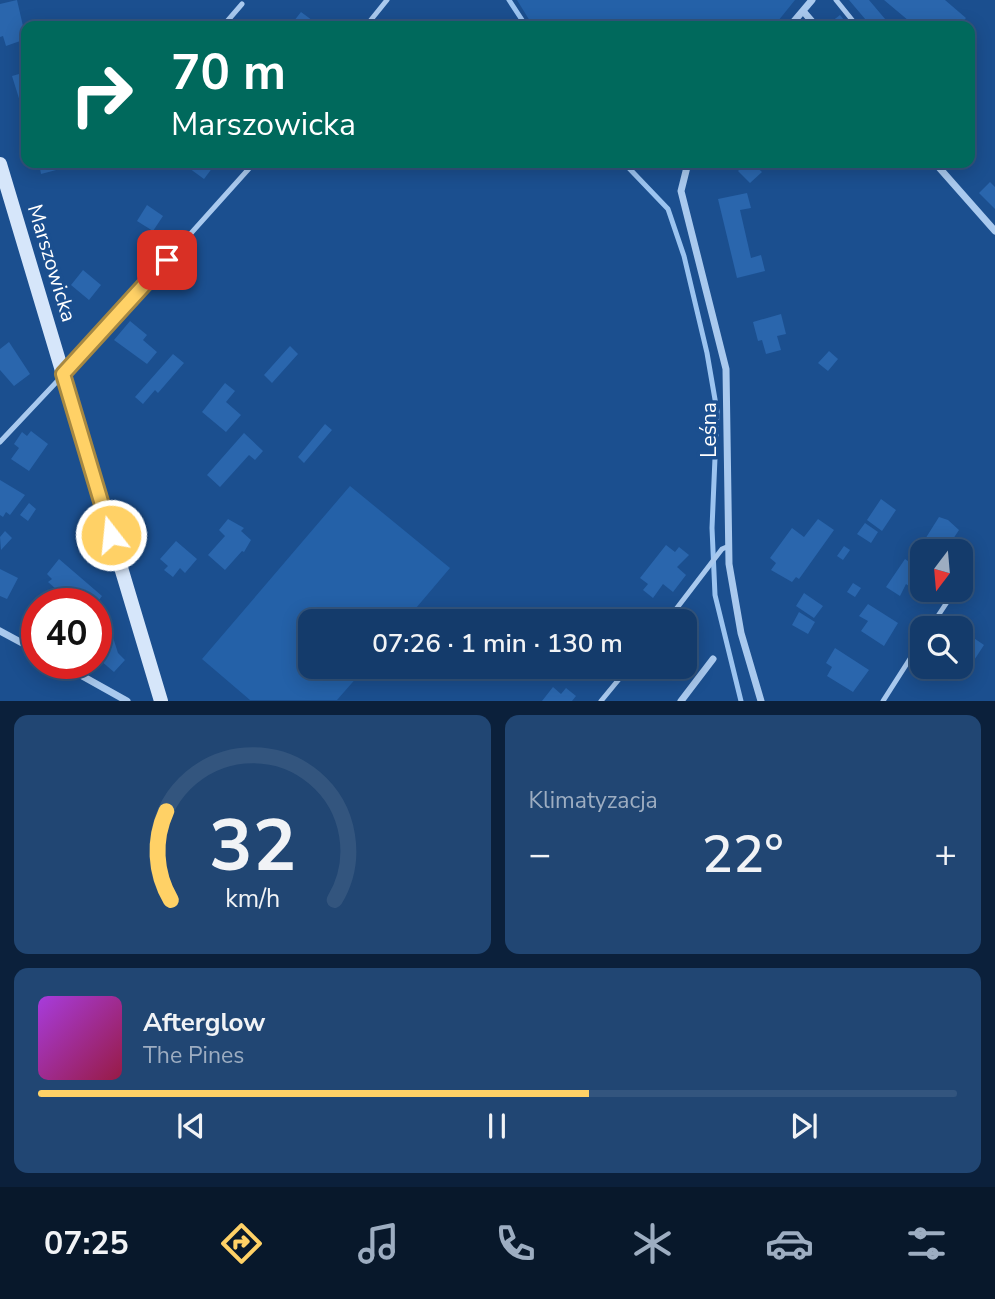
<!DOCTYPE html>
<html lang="pl">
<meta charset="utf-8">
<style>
body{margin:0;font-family:"Nunito Sans",sans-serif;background:#214673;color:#f1f3f6;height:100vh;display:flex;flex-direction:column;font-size:26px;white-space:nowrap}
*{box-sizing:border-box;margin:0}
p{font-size:23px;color:#9dadc1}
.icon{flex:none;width:38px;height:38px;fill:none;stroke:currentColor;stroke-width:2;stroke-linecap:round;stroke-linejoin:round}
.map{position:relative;height:701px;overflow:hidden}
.panel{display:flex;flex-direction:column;gap:14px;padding:14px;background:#0b203b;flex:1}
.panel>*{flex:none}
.guide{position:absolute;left:21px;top:21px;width:954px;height:147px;border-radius:14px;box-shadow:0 4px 18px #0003,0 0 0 2px #33557e;background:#00695c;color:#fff;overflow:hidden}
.needle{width:46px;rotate:196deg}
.fabs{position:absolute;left:910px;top:539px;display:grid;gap:14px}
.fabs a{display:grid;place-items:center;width:63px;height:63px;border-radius:14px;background:#143b6b;box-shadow:0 4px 18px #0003,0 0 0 2px #33557e;font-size:35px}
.speed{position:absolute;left:21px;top:588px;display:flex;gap:14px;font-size:35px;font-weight:700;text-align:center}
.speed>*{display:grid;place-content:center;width:91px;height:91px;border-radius:50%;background:#143b6b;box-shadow:0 4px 18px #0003,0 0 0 2px #33557e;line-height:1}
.speed .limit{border:10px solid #d22;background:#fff;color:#111}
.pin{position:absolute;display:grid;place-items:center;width:60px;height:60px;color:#fff;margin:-30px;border-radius:14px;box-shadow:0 4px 10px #0006}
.me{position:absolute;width:77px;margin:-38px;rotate:344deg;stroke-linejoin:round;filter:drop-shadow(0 0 5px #0008)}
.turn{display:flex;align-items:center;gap:24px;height:147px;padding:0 35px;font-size:32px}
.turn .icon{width:91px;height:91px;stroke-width:2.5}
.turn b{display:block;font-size:49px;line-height:60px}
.big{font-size:52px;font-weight:600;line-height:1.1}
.panel .widget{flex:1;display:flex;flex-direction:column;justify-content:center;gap:10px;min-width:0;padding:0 24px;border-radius:14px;background:#214673}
.panel .dial{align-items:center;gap:0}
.dial svg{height:182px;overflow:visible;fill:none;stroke:#33557e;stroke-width:7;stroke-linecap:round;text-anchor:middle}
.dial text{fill:#f1f3f6;stroke:none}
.song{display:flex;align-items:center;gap:21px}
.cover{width:84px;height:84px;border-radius:10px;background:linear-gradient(135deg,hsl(280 70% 55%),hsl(340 70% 35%))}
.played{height:7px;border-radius:4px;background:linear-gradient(90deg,#ffd166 60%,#33557e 60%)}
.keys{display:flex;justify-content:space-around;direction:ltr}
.heat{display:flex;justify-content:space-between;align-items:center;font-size:38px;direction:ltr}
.panel .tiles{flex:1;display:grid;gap:14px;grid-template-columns:1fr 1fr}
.widget:last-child{grid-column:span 2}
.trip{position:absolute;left:298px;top:609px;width:399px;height:70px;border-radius:14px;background:#143b6b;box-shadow:0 4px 18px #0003,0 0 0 2px #33557e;font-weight:600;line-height:70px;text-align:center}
.menu{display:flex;height:112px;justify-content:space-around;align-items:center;background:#08182b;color:#9dadc1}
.menu .icon{width:49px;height:49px}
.menu .active{color:#ffd166}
.menu b{font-size:32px;color:#f1f3f6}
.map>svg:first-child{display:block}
.green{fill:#2461a8}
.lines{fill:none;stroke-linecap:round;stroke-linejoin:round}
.stream{stroke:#9cc4f0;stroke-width:5}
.building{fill:#2a66ad}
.lane{stroke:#a9c9ee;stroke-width:5}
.street{stroke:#a9c9ee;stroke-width:7}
.secondary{stroke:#d6e6fa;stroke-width:14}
.route-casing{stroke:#a68842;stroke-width:18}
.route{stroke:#ffd166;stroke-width:12}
.labels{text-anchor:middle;stroke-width:7;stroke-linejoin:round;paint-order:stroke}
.street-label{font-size:21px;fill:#fff;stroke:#1b4f8f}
</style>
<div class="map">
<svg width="995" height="701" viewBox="0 0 995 701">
<rect width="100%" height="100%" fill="#1b4f8f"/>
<path class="green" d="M517,0H795L774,26L767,22L764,26H614L611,23L607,26H533Z
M350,486L450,568L405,621H310V667H366L337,700H250L202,659Z"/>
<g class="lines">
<path class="stream" d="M509,0L526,26
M624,163L668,209L684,256L707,353L717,411L712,528L715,595L741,701"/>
</g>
<path class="building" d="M17,0L26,39L6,46L3,36L0,37V4Z
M849,0H869L891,26H871Z
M884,0H945L966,18L959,26H915Z
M301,12L320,26H290Z
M840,15L849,26H834L831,22Z
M26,72V106L22,108L12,76Z
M39,163H59L60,169L41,174Z
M182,163H216L204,179Z
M746,163H752L762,172L750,183L738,171Z
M990,182L995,187V209L979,193Z
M747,193L751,208L740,210L751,258L761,255L765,271L737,278L718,199Z
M147,205L163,216L153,231L137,221Z
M83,270L101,285L89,300L71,285Z
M781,314L786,334L777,336L781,350L766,354L762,340L758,341L753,322Z
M130,321L147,335L143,340L157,352L147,364L114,340Z
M9,342L30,374L14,386L0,370V349Z
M290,346L298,354L272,383L264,375Z
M829,351L838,359L828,371L818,363Z
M173,354L184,363L158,393L155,390L143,404L135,397Z
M225,383L235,391L226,402L241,415L226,432L202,412Z
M325,424L332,430L304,463L298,457Z
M31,431L48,444L29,471L11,459L19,448L14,444L22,432L27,436Z
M244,433L263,451L255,460L249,455L220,487L207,475Z
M0,480L25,495L10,515L6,512L3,517L0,515Z
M881,499L896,510L882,531L867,520Z
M29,503L36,509L28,521L20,515Z
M939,517L948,520L959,530L945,551H932L922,544Z
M228,519L244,528L241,531L251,540L244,552L242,551L225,570L208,555L225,536L219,530Z
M818,519L834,530L799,579L796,577L792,582L771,570L776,563L770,558L792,528L804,537Z
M865,523L878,532L871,543L857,534Z
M5,531L12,538L1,550L0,537Z
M176,541L197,559L185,573L180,568L173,577L164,570L168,566L160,559Z
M666,545L675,552L679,547L689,555L677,567L686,575L673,592L663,584L653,598L643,590L648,584L640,578Z
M844,546L850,550L843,560L837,556Z
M59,559L102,596L96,604H73L48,582L52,579L47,574Z
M905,559L922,571V585L916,591L906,584L900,596L886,587Z
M0,569L18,578L7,599L0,596Z
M853,583L861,588L855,597L847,592Z
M804,593L823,606L814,618L796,606Z
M868,604L898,623L884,646L861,631L868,621L859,616Z
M96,610L107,619L118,653L125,660L114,672L101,661L96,668L89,663H96Z
M799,612L815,622L808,634L792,625Z
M965,632L984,645L969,668L966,666L961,674L949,667H961V638Z
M835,648L869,670L853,692L827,676L832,667L826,663Z
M553,687L561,694L566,688L576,696L572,701H542Z"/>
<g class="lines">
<path class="lane" d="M836,0L857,26
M223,26L242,4
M366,26L387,0
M0,442L80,357L254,163
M961,580L963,577
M667,621L722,549L729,546
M930,628L955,590
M601,701L629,667
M883,701L922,640"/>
<path class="street" d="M803,11L816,26
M790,26L812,0
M688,163L681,191L726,369L729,564L741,633L761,701
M935,163L995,231
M0,631L37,651
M59,663L127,701
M681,701L713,659"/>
<path class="secondary" d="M0,164L161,701"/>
</g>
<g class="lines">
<defs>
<path id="route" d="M111,535L63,374L167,260"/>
</defs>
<use href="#route" class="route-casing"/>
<use href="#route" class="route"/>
</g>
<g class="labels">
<g class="street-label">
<text transform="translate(52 263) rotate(73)" y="7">Marszowicka</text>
<text transform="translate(709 430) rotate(-90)" y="7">Leśna</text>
</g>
</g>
</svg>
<div class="fabs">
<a><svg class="needle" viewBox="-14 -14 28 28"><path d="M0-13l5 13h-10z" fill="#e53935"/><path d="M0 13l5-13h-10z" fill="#9dadc1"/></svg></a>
<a><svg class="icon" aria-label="search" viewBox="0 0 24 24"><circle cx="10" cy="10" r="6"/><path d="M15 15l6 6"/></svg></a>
</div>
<div class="speed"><div class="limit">40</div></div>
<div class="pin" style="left:167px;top:260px;background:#d93025"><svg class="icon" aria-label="arrive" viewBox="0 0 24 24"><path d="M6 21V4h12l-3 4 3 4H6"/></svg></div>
<svg class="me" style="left:111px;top:535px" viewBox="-20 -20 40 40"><circle r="17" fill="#ffd166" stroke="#fff" stroke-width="3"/><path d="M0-11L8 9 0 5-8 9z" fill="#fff"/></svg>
<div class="trip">07:26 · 1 min · 130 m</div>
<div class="guide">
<div class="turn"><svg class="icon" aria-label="right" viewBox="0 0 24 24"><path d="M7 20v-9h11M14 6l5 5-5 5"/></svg><div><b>70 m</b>Marszowicka</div></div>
</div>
</div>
<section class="panel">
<div class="tiles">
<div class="widget dial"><svg viewBox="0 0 100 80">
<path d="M14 69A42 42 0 1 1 86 69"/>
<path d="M14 69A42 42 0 0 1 12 30" stroke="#ffd166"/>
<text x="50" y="56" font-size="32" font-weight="700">32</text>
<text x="50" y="72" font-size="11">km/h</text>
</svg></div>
<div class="widget"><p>Klimatyzacja</p>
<div class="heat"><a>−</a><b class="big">22°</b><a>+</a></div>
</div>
<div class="widget">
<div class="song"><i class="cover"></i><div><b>Afterglow</b><p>The Pines</p></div></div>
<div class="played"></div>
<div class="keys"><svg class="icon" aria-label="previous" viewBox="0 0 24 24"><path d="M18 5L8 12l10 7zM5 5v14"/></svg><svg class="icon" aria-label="pause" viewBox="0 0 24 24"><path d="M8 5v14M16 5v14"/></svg><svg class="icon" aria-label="next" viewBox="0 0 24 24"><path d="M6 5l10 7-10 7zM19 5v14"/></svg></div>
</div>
</div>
</section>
<nav class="menu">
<b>07:25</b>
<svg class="icon active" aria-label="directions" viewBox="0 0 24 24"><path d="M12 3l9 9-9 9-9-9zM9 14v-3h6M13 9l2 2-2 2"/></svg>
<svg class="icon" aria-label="music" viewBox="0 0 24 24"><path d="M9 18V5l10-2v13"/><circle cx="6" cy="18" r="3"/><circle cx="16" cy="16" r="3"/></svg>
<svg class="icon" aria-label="phone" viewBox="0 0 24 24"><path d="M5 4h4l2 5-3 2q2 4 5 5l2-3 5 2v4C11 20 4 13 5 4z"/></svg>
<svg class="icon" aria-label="climate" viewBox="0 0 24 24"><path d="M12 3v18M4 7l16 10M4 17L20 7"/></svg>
<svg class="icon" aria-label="car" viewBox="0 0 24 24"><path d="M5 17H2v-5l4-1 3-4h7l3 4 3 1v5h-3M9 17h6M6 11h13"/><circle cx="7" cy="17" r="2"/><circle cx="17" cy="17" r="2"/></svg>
<svg class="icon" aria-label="filters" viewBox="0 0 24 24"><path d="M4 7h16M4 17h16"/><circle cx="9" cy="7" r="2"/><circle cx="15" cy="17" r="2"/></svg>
</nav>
